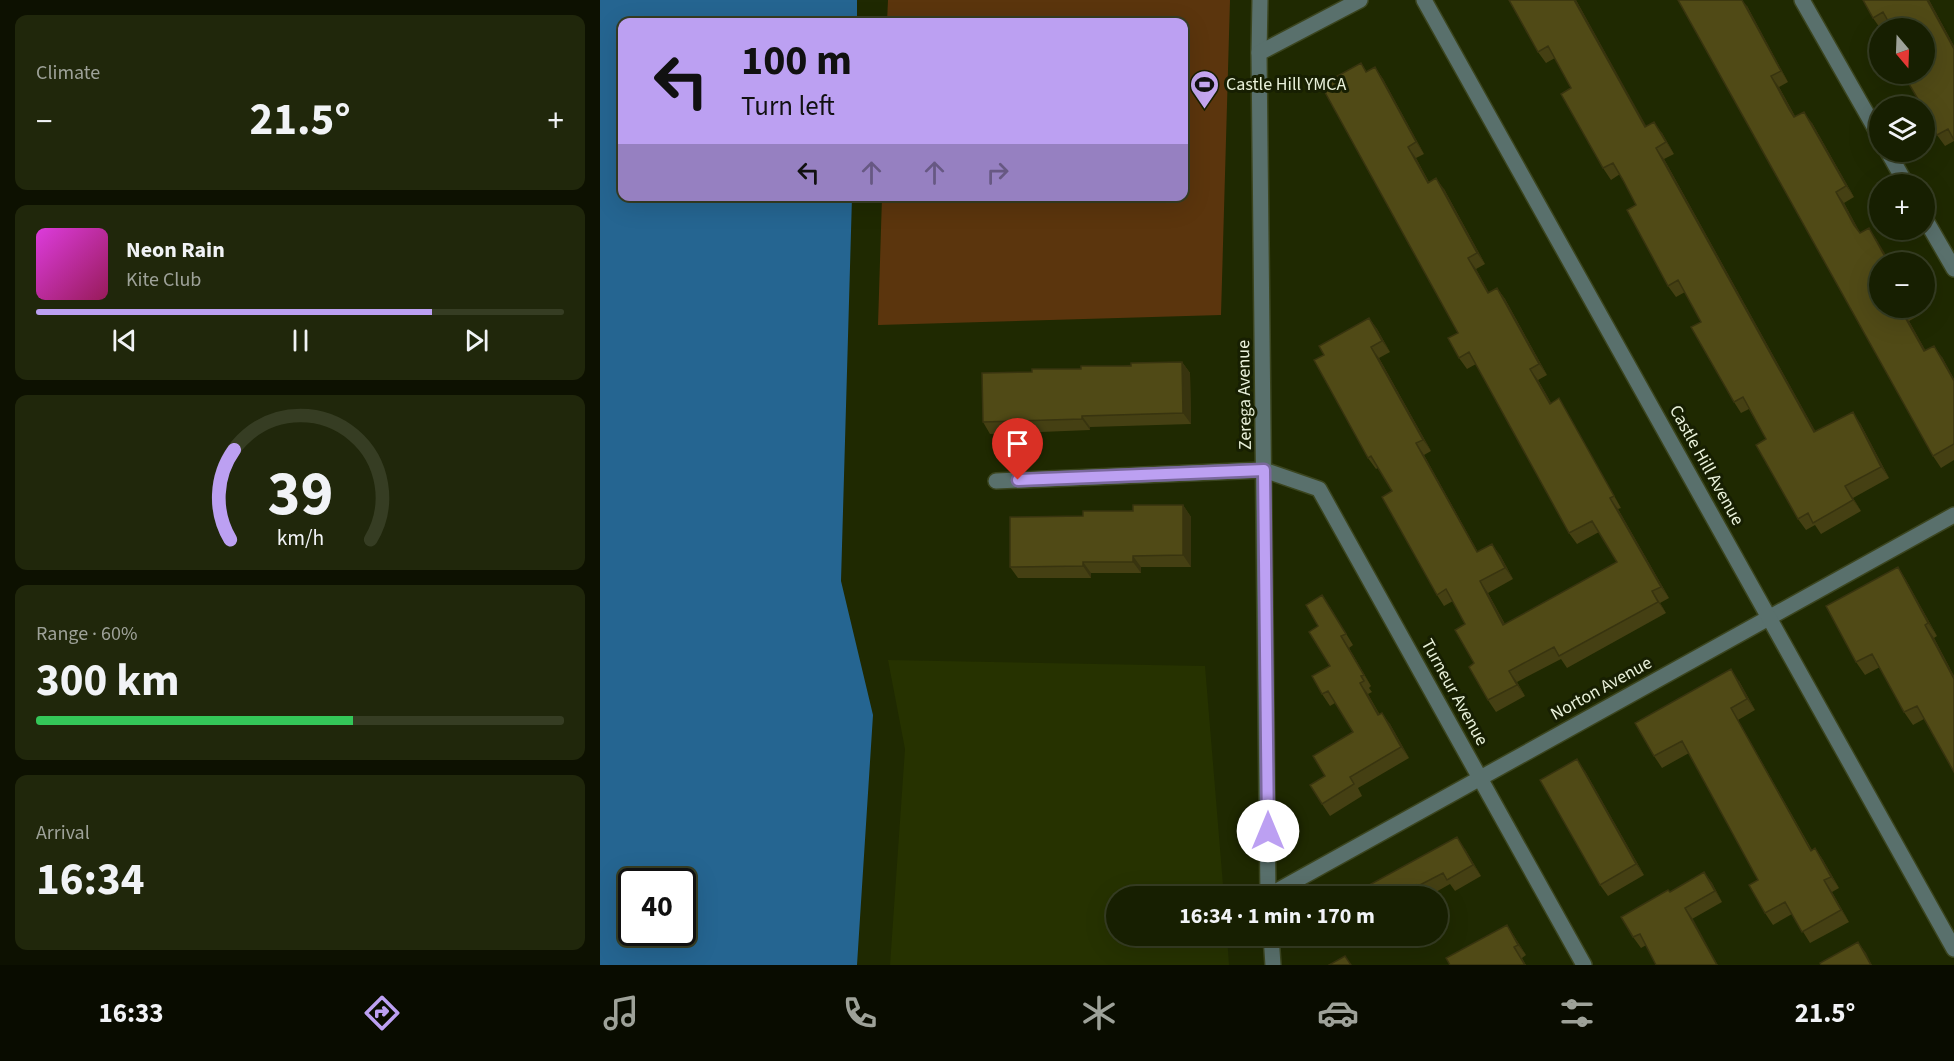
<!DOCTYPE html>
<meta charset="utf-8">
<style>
body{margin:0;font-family:"Source Sans 3",sans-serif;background:#20270b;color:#f1f3f6;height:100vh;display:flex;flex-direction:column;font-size:22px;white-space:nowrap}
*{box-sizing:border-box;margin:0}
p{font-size:20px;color:#9ea299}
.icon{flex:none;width:33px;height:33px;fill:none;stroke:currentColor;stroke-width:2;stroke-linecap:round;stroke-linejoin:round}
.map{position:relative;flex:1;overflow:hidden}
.side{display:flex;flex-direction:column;gap:15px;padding:15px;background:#0d1101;width:600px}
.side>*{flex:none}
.guide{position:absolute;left:18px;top:18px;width:570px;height:183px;border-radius:12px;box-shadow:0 6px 24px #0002,0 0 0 2px #363d23;background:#bca0f2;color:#111;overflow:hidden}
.needle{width:39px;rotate:161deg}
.fabs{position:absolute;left:1269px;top:18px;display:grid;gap:12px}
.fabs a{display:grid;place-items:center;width:66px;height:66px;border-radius:50%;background:#171f01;box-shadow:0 6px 24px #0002,0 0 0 2px #363d23;font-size:30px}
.speed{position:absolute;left:18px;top:868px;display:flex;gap:12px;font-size:30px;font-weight:700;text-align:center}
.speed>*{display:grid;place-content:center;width:78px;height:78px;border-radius:50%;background:#171f01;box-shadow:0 6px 24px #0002,0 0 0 2px #363d23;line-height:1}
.speed .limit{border:3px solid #111;border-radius:9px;background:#fff;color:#111}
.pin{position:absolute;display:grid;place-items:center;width:51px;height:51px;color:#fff;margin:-62px -26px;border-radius:50% 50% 50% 0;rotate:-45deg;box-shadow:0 0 6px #0007}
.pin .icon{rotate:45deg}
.me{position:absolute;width:66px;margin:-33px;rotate:0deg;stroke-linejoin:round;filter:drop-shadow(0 0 4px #0008)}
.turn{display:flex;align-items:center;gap:21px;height:126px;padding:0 24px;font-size:27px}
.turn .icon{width:78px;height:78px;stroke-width:2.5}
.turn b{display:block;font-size:42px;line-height:51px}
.lanes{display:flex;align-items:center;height:57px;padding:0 24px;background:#0003;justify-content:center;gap:30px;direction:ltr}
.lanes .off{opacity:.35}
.big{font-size:45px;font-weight:700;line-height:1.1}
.side .widget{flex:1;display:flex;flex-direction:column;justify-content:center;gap:9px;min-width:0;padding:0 21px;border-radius:12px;background:#20270b}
.side .dial{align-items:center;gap:0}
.dial svg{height:156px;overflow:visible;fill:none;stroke:#363d23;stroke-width:7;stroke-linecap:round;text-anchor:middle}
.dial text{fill:#f1f3f6;stroke:none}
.song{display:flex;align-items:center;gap:18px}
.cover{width:72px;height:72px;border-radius:9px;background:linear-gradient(135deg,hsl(300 70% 55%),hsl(330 70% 35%))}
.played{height:6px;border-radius:3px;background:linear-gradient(90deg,#bca0f2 75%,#363d23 75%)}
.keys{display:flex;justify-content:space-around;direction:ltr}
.heat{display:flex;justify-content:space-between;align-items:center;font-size:33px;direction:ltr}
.charge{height:9px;border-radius:4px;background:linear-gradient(90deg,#34c759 60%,#363d23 0)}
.trip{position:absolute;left:506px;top:886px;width:342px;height:60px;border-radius:30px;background:#171f01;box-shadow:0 6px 24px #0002,0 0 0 2px #363d23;font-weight:700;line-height:60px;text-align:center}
.tabs{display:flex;height:96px;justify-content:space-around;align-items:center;background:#090c00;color:#9ea299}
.tabs .icon{width:42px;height:42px}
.tabs .on{color:#bca0f2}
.tabs b{font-size:27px;color:#f1f3f6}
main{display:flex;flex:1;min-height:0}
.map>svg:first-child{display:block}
.built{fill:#263200}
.green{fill:#5b350d}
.water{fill:#256591;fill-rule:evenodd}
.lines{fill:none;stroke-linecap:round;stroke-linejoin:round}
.minor-casing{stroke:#3b451f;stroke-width:18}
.tertiary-casing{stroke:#3b451f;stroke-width:18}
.minor{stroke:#59706c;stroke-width:15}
.tertiary{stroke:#59706c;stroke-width:15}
.wall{fill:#454013}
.shaded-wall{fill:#38340f}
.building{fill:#504a16;stroke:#38340f;stroke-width:1.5}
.route-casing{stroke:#7a689d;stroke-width:15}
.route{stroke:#bca0f2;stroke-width:10}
.labels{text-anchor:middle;stroke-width:6;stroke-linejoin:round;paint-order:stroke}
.poi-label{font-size:18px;fill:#e9f1da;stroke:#171f02;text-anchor:start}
.street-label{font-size:18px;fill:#e9f1da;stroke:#171f02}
</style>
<main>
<section class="side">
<div class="widget"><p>Climate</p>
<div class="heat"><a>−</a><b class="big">21.5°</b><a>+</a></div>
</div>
<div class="widget">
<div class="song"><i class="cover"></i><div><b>Neon Rain</b><p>Kite Club</p></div></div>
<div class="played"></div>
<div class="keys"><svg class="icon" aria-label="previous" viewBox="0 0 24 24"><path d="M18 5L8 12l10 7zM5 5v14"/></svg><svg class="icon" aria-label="pause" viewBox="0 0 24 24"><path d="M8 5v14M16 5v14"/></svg><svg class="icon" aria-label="next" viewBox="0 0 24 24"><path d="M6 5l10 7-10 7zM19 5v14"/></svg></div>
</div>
<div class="widget dial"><svg viewBox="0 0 100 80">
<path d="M14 69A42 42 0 1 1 86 69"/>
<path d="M14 69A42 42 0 0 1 16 23" stroke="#bca0f2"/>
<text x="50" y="56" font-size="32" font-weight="700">39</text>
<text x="50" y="72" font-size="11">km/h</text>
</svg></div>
<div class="widget"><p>Range · 60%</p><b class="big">300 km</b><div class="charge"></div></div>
<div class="widget"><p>Arrival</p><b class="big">16:34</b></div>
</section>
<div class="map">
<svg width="1354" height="965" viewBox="0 0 1354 965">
<rect width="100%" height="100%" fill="#1f2901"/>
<path class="built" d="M288,660L605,666L624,897H516V936H627L629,965H290L305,749Z"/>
<path class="green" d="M288,0H630L621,315L278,325L282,197L584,196V22H287Z"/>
<path class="water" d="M0,0H257V22H22V196L252,197L241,581L273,715L257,965H0ZM32,882H82V933H32Z"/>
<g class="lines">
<defs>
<path id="minor" d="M1202,0L1280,137
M659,53L660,0
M1288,152L1306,184
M1324,217L1354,269
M396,481L664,470L719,489L984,965
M668,896L1354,515"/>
<path id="tertiary" d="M824,0L1354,949
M668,897L659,53L760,0
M671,936L673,965"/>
</defs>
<use href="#minor" class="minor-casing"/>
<use href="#tertiary" class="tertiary-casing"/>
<use href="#minor" class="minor"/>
<use href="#tertiary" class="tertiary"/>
</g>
<path class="wall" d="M976,0L1046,127L1062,133L1074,154L1064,159L1215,431L1260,423L1289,478L1253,498L1261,511L1221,534L1215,525L1206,530L1198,519L1166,439L1149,409L1141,413L1134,402L1101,322L1085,292L1076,297L1068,286L1036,205L1020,174L1011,180L1003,168L971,88L955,58L946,63L938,52Z
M1078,0L1147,6L1188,82L1179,87L1195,116L1212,123L1254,197L1244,203L1260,233L1277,240L1280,308H1315L1320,315L1309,321L1325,350L1342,357L1354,379V460L1341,468L1333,456Z
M1263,0H1329L1354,46V141L1345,146L1337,135L1324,74L1290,24L1280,28L1273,18Z
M761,63L767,72L775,67L783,79L824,154L816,158L829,182L844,189L885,264L876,269L889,293L897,288L905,299L947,375L938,380L951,403L966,410L1021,508L1018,509L1069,598L1060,603L1066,613L967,668L961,659L917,682L925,696L896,712L888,700L874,663L865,624L853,601L844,606L837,595L792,491L778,468L776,469L768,458L724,355L769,318L777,329L790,352L779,358L831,451L824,455L878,552L900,555L913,579L888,593L905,624L1017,562L999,532L977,544L969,533L876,364L867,369L859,358L858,333Z
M582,362L590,373L591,424L490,427V430L390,434L383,422L432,372Z
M583,505L591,517V567H541V573H491V578H418L410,567L483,516Z
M1298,567L1306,580L1337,636L1334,638L1354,676V772L1324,719L1313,725L1304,712L1280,667L1265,675L1256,662Z
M730,607L753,645L749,648L771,686L769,688L772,692L768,694L780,715L790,724L809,758L758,788L762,796L730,816L722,804L725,776L753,732L735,703L730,706L722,694L730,666L718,626Z
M1139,681L1155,710L1138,720L1212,850L1215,848L1223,860L1239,888L1232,892L1249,922L1210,943L1192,914L1173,925L1165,913L1158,880L1089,753L1062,768L1054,756Z
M985,771L1044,875L1008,896L1000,885Z
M865,849L881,876L855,891L850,884L827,897H728L746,887L752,895Z
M1104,872L1112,883L1122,902L1041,948L1033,937L1070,892Z
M907,925L926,955L922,958L926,965H850Z
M742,936H751L745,940Z"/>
<path class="shaded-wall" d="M974,0H976L1053,138L1045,127Z
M1142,0L1147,6L1188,82L1181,71Z
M1327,0H1329L1354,46V49Z
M775,67L783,79L824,154L816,142Z
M1171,76L1179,87L1197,120L1189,109Z
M1204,112L1212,123L1254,197L1246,186Z
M1054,122L1062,133L1074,154L1066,142Z
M808,147L816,158L835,194L828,183Z
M1056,148L1064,159L1222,443L1214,432Z
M836,178L844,189L885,264L877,253Z
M1236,192L1244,203L1262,236L1254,225Z
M1269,228L1277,240L1290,262H1288Z
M868,258L876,269L896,305L888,293Z
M897,288L905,299L947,375L939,364Z
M1301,310L1309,321L1332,362L1324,351Z
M769,318L777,329L790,352L782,341Z
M1334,346L1342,357L1354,379V381Z
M771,347L779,358L831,451L823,440Z
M582,362L590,373L591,424L583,413Z
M930,369L938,380L958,415L950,404Z
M959,398L966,410L1021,508L1014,496Z
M1253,412L1260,423L1289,478L1281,467Z
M482,416L490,427V430L482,419Z
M816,443L824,455L884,563L877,552Z
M1245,486L1253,498L1261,511L1253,500Z
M1010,498L1018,509L1069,598L1061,587Z
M583,505L591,517V567L583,555Z
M892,544L900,555L913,579L905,568Z
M533,556L541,567V573L533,562Z
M483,562L491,573V578L483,566Z
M1298,567L1306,580L1337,636L1328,623Z
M880,581L888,593L911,636L903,625Z
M1052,591L1060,603L1066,613L1058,602Z
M1325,625L1334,638L1354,676V679Z
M741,636L749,648L771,686L764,675Z
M1131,669L1139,681L1155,710L1147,699Z
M909,671L917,682L925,696L917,685Z
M760,683L768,694L786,727L778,715Z
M1131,708L1138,720L1218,862L1211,851Z
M782,713L790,724L809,758L801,747Z
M977,759L985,771L1044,875L1036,864Z
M857,837L865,849L881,876L873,865Z
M1215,848L1223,860L1239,888L1231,877Z
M1104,872L1112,883L1122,902L1115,891Z
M1224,880L1232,892L1249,922L1241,910Z
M1085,908L1093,919L1118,965H1117Z
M907,925L914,936L926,955L918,945Z
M1258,942L1266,953L1272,965H1271Z"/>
<path class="building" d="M909,0H974L1045,127L1054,122L1066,142L1056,148L1214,432L1253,412L1281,467L1245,486L1253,500L1213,523L1208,513L1198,519L1156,445L1166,439L1143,397L1134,402L1091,327L1101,322L1078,280L1068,286L1027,210L1036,205L1023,180L1013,163L1003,168L961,94L971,88L948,46L938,52Z
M1078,0H1142L1181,71L1171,76L1189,109L1194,117L1204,112L1246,186L1236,192L1254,225L1260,233L1269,228L1288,262H1280V308H1305L1301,310L1324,351L1334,346L1354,381V444L1333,456Z
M1263,0H1327L1354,49V140L1348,129L1337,135L1324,111V106H1322L1303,74H1324V28H1292L1283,12L1273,18Z
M761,63L766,72L775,67L816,142L808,147L828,183L836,178L877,253L868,258L888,293L897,288L939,364L930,369L950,404L959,398L1014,496L1010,498L1061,587L1052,591L1058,602L959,656L954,647L909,671L917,685L888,700L869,667L874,663L855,630L865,624L846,589L837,595L782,497L792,491L771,456L768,458L714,360L724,355L719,346L769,318L782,341L771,347L823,440L816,443L877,552L892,544L905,568L880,581L903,625L1017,562L992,521L969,533L869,352L859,358L848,338L858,333L721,85Z
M582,362L583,413L482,416V419L383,422L382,373L432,372V369H481V366H531V363Z
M533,505H583V555L533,556V562H483V566L410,567V517L483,516V511H533Z
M1298,567L1328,623L1325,625L1354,679V772L1317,706L1304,712L1272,654L1256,662L1226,606Z
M722,595L746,634L741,636L764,675L761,676L764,681L760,683L778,715L782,713L801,747L750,777L754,784L722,804L710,785L725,776L713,756L753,732L728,691L722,694L712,676L730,666L709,632L718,626L706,605Z
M1131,669L1147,699L1131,708L1211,851L1215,848L1231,877L1224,880L1241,910L1202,932L1185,902L1165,913L1149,885L1158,880L1082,741L1054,756L1035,723Z
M977,759L1036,864L1000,885L940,780Z
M857,837L873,865L847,880L843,873L816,887V885L794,897H728L746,887L751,895Z
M1104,872L1115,891L1085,908L1117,965H1056L1040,934L1033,937L1021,917L1068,890L1070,892Z
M907,925L918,945L914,947L925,965H850L846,958Z
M1258,942L1271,965H1221L1220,963Z
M745,956L751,965H729Z"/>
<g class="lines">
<defs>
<path id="route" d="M418,480L664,470L668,831"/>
</defs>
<use href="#route" class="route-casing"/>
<use href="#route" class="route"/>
</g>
<defs>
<symbol id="stadium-pin" viewBox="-11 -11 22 30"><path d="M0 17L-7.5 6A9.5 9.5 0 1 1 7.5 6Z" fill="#c5a7f1" stroke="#171f02"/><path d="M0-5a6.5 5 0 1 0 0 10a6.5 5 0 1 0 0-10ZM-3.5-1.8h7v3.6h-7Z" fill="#111"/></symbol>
</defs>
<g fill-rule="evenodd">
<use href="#stadium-pin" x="588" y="68" width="33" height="45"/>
</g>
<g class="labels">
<g class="poi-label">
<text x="626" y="90">Castle Hill YMCA</text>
</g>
<g class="street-label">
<text transform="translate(644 395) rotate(-91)" y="6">Zerega Avenue</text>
<text transform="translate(1107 465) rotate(61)" y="6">Castle Hill Avenue</text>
<text transform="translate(1001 688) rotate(-29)" y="6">Norton Avenue</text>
<text transform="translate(855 692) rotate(61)" y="6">Turneur Avenue</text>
</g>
</g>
</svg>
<div class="fabs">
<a><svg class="needle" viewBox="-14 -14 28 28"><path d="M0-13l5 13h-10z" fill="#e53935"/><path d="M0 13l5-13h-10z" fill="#9ea299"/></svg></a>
<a><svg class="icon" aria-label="layers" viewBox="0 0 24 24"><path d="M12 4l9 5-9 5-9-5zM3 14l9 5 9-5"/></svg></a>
<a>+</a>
<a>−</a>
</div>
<div class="speed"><div class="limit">40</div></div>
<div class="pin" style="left:418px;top:480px;background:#d93025"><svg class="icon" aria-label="arrive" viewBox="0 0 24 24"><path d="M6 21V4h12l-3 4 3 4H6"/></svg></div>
<svg class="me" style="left:668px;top:831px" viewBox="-20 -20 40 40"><circle r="19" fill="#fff"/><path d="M0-13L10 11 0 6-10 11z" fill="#bca0f2"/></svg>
<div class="trip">16:34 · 1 min · 170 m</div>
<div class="guide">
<div class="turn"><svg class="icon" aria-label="left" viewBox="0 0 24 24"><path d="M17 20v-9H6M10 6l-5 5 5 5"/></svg><div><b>100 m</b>Turn left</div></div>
<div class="lanes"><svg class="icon" aria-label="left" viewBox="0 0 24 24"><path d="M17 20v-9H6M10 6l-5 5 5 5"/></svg><svg class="icon off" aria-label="ahead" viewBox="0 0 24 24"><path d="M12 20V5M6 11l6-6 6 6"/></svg><svg class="icon off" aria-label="ahead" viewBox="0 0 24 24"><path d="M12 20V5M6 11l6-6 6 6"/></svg><svg class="icon off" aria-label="right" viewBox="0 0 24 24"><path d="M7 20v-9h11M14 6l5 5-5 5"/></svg></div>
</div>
</div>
</main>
<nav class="tabs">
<b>16:33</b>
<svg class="icon on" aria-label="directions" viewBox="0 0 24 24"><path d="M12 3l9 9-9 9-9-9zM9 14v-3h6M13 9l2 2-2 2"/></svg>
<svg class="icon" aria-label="music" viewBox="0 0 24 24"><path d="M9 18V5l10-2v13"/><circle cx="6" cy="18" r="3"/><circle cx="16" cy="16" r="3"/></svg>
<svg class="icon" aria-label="phone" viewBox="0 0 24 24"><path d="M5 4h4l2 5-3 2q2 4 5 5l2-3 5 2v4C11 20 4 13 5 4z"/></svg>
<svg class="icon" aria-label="climate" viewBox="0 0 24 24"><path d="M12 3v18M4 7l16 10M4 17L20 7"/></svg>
<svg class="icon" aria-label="car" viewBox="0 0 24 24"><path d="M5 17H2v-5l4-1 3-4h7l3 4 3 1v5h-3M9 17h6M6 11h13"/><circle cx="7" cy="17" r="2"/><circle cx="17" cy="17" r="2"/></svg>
<svg class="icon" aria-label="filters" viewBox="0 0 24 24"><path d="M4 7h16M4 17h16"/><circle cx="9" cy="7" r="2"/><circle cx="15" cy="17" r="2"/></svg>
<b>21.5°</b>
</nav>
